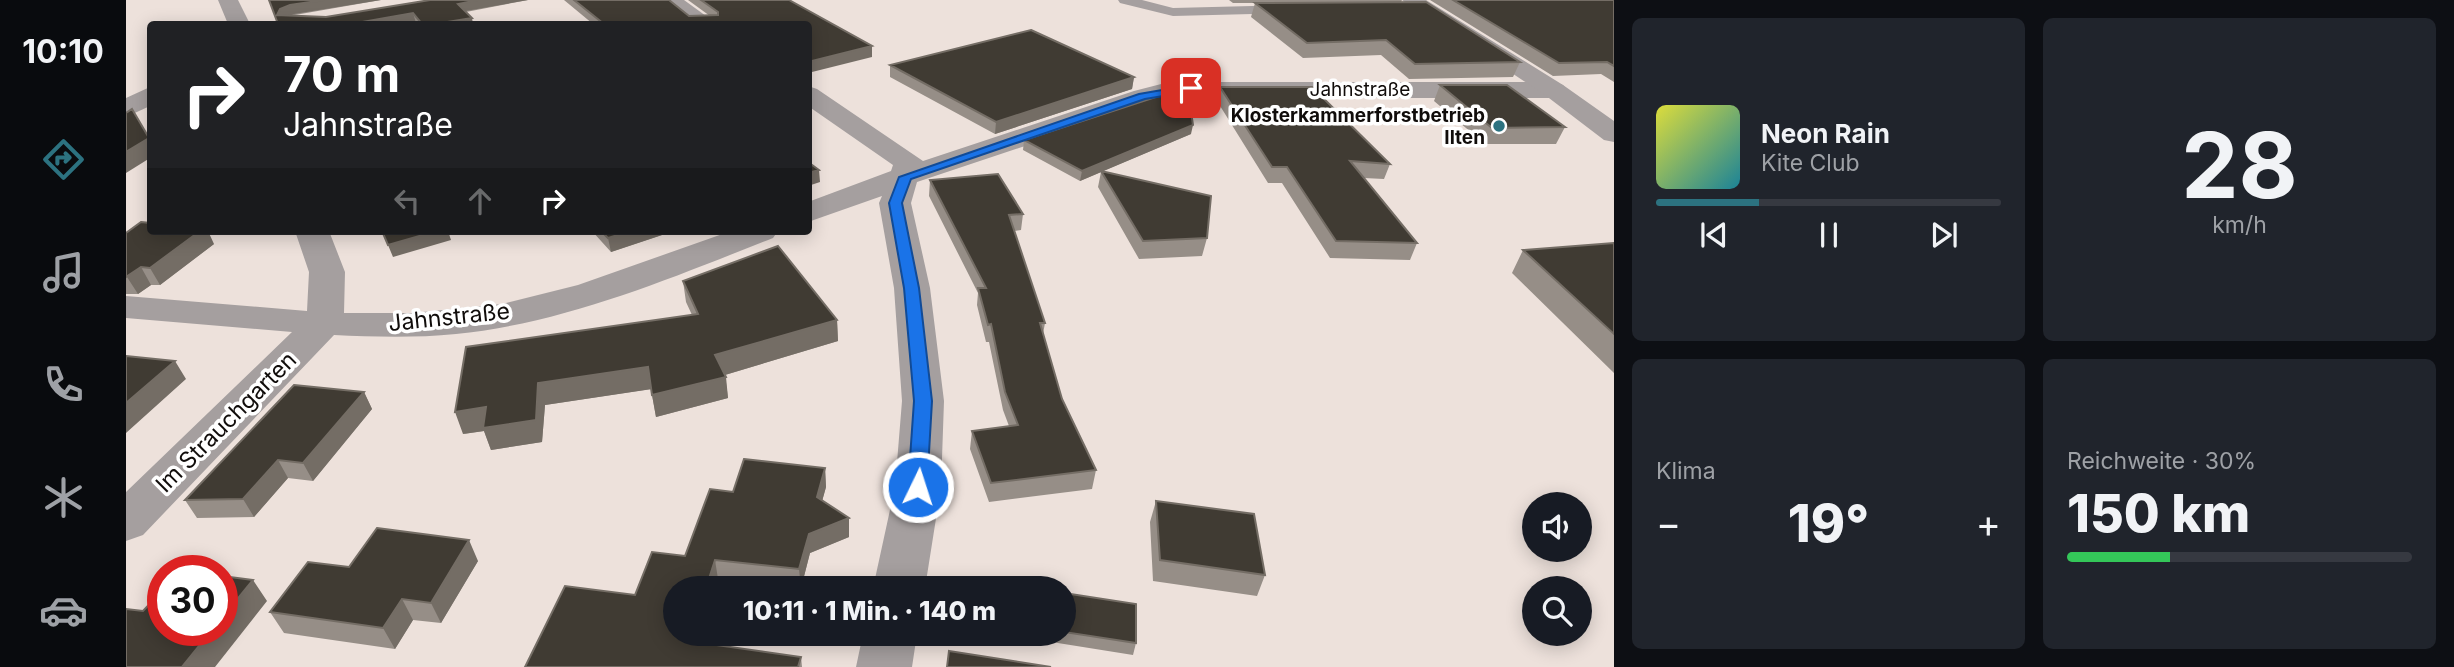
<!DOCTYPE html>
<html lang="de">
<meta charset="utf-8">
<style>
body{margin:0;font-family:Inter,sans-serif;background:#20242c;color:#f1f3f6;height:100vh;display:flex;flex-direction:column;font-size:26px;white-space:nowrap}
*{box-sizing:border-box;margin:0}
p{font-size:23px;color:#9ea1a6}
.icon{flex:none;width:38px;height:38px;fill:none;stroke:currentColor;stroke-width:2;stroke-linecap:round;stroke-linejoin:round}
.map{position:relative;flex:1;overflow:hidden}
.drawer{display:flex;flex-direction:column;gap:18px;padding:18px;background:#0d0f14;width:840px}
.drawer>*{flex:none}
.guide{position:absolute;left:21px;top:21px;width:665px;height:214px;border-radius:7px;box-shadow:0 4px 18px #0003;background:#202124;color:#fff;overflow:hidden}
.controls{position:absolute;left:1396px;top:492px;display:grid;gap:14px}
.controls a{display:grid;place-items:center;width:70px;height:70px;border-radius:50%;background:#171b24;box-shadow:0 4px 18px #0003;font-size:35px}
.speed{position:absolute;left:21px;top:555px;display:flex;gap:14px;font-size:35px;font-weight:700;text-align:center}
.speed>*{display:grid;place-content:center;width:91px;height:91px;border-radius:50%;background:#171b24;box-shadow:0 4px 18px #0003;line-height:1}
.speed .limit{border:10px solid #d22;background:#fff;color:#111}
.pin{position:absolute;display:grid;place-items:center;width:60px;height:60px;color:#fff;margin:-30px;border-radius:14px;box-shadow:0 4px 10px #0006}
.me{position:absolute;width:77px;margin:-38px;rotate:4deg;stroke-linejoin:round;filter:drop-shadow(0 0 5px #0008)}
.turn{display:flex;align-items:center;gap:24px;height:147px;padding:0 21px;font-size:32px}
.turn .icon{width:91px;height:91px;stroke-width:2.5}
.turn b{display:block;font-size:49px;line-height:60px}
.lanes{display:flex;align-items:center;height:66px;padding:0 21px;background:#0003;justify-content:center;gap:35px;direction:ltr}
.lanes .off{opacity:.35}
.big{font-size:52px;font-weight:800;line-height:1.1}
.drawer .widget{flex:1;display:flex;flex-direction:column;justify-content:center;gap:10px;min-width:0;padding:0 24px;border-radius:10px;background:#20242c}
.drawer .dial{align-items:center;gap:0}
.dial b{font-size:91px;line-height:1}
.song{display:flex;align-items:center;gap:21px}
.cover{width:84px;height:84px;border-radius:10px;background:linear-gradient(135deg,hsl(60 70% 55%),hsl(190 70% 35%))}
.played{height:7px;border-radius:4px;background:linear-gradient(90deg,#2c7280 30%,#363941 30%)}
.keys{display:flex;justify-content:space-around;direction:ltr}
.heat{display:flex;justify-content:space-between;align-items:center;font-size:38px;direction:ltr}
.charge{height:10px;border-radius:5px;background:linear-gradient(90deg,#34c759 30%,#363941 0)}
.drawer .tiles{flex:1;display:grid;gap:18px;grid-template-columns:repeat(2,1fr)}
.trip{position:absolute;left:537px;top:576px;width:413px;height:70px;border-radius:35px;background:#171b24;box-shadow:0 4px 18px #0003;font-weight:800;line-height:70px;text-align:center}
main{display:flex;flex:1;min-height:0}
.tab-bar{display:flex;flex-direction:column;width:126px;justify-content:space-around;align-items:center;background:#090b0e;color:#9ea1a6}
.tab-bar .icon{width:49px;height:49px}
.tab-bar .current{color:#2c7280}
.tab-bar b{font-size:32px;color:#f1f3f6}
.map>svg:first-child{display:block}
.lines{fill:none;stroke-linecap:round;stroke-linejoin:round}
.service{fill:#a59f9f;fill-rule:evenodd}
.minor{fill:#a59f9f;fill-rule:evenodd}
.tertiary{fill:#a59f9f;fill-rule:evenodd}
.wall{fill:#968e87}
.shaded-wall{fill:#746d65}
.building{fill:#403b33;stroke:#746d65;stroke-width:2}
.route{fill:#1a73e8;stroke:#114b97;stroke-width:2}
.poi-dot{fill:#2c7280;stroke:#fff;stroke-width:2.5}
.labels{text-anchor:middle;stroke-width:7;stroke-linejoin:round;paint-order:stroke}
.far-street-label{font-size:19px;fill:#100c0a;stroke:#fff}
.far-poi-label{font-size:19px;font-weight:bold;fill:#100c0a;stroke:#fff;text-anchor:end}
.street-label{font-size:23px;fill:#100c0a;stroke:#fff}
</style>
<main>
<nav class="tab-bar">
<b>10:10</b>
<svg class="icon current" aria-label="directions" viewBox="0 0 24 24"><path d="M12 3l9 9-9 9-9-9zM9 14v-3h6M13 9l2 2-2 2"/></svg>
<svg class="icon" aria-label="music" viewBox="0 0 24 24"><path d="M9 18V5l10-2v13"/><circle cx="6" cy="18" r="3"/><circle cx="16" cy="16" r="3"/></svg>
<svg class="icon" aria-label="phone" viewBox="0 0 24 24"><path d="M5 4h4l2 5-3 2q2 4 5 5l2-3 5 2v4C11 20 4 13 5 4z"/></svg>
<svg class="icon" aria-label="climate" viewBox="0 0 24 24"><path d="M12 3v18M4 7l16 10M4 17L20 7"/></svg>
<svg class="icon" aria-label="car" viewBox="0 0 24 24"><path d="M5 17H2v-5l4-1 3-4h7l3 4 3 1v5h-3M9 17h6M6 11h13"/><circle cx="7" cy="17" r="2"/><circle cx="17" cy="17" r="2"/></svg>
</nav>
<div class="map">
<svg width="1488" height="667" viewBox="0 0 1488 667">
<rect width="100%" height="100%" fill="#ede1db"/>
<g class="lines">
<path class="service" d="M992,0H1016L1047,8L1163,5L1170,9L1163,13L1047,16L994,3Z"/>
<path class="minor" d="M92,0H112L124,24H102Z
M534,0H558L591,24H566Z
M1043,82H1428L1437,85L1441,90L1437,95L1428,98H1043L791,182L785,203L804,288L818,401L815,487L799,588H747L769,487L776,401L768,288L753,203L756,196L682,222V202L765,171L767,165L682,106V86L691,89L797,161L1008,91Z
M24,87V106L0,117V98Z
M169,231H203L219,272L218,313H287L376,304L452,285L605,231H652L647,238C545,278 440,323 330,334C290,338 248,337 208,335L17,535L0,541V492L166,332L0,318V296L181,311L183,272Z
M737,634H791L786,667H730Z"/>
<path class="tertiary" d="M1276,0H1300L1437,85L1488,121V142L1478,140L1419,95Z"/>
</g>
<path class="wall" d="M143,0H255L163,16L200,17L304,0H402L340,12L347,24H292L290,23L279,24H152Z
M438,0H543L563,16H584L562,0H663L746,46V57L682,24H467Z
M1103,0H1276L1275,2L1394,62L1387,77L1283,79L1255,55L1177,58L1125,17L1129,3H1189H1107Z
M1304,0H1488V82L1475,74L1427,76Z
M764,65L1008,77L1006,89L869,134L764,77Z
M1314,85L1439,127L1430,144H1359L1308,101Z
M1094,87L1264,164L1258,179L1238,178L1291,243L1284,260L1204,258L1156,183H1142L1091,101Z
M1065,134L977,171L1081,238L1076,256L1013,259L972,187L975,172L954,181L897,150L898,140Z
M804,180L897,214L895,230L888,231L919,323L917,334L936,399L970,470L966,489L863,502L844,449L846,431L883,426L877,410L863,342H860L851,305L852,293L803,196Z
M466,231H548L485,252Z
M0,233L88,244L34,285H25L12,294H0Z
M1488,243V373L1386,273L1397,250Z
M557,281L711,320L712,341L599,375L602,398L530,417L525,389L419,405L416,442L365,450L358,431L337,434L566,315L560,302Z
M238,392L246,409L187,481L162,478L128,517L71,518L59,500Z
M699,468L700,487L696,501L723,537L684,553L675,588L592,579L589,588H550V634H575L572,643L675,657L676,667H399L509,595L559,556L607,492Z
M1030,501L1139,575L1131,596L1027,581L1024,522Z
M352,561L315,623L287,620L269,649L158,633L144,612L223,567Z
M938,593L1010,643L1007,655L913,640V634H938Z"/>
<path class="shaded-wall" d="M198,0H255L168,14L158,18L151,15L154,9L164,5Z
M352,0H402L334,12L332,4Z
M287,13L290,23L279,24H225Z
M346,18L347,24H309Z
M746,46V57L682,73V62Z
M1008,77L1006,89L869,134L870,122Z
M1067,125L1065,134L954,181L956,171Z
M23,138L24,140V158L0,173V152Z
M693,170L694,182L682,186V173Z
M74,231H82L88,244L34,285L24,268Z
M311,231H322L325,240L267,257L262,245Z
M505,231H548L485,252L482,238Z
M15,267L25,285L12,294L1,277Z
M711,320L712,341L592,377L589,355Z
M49,361L60,379L0,433V403Z
M522,367L526,389L419,405L416,442L365,450L358,431L337,434L329,412L412,383Z
M600,377L602,398L530,417L526,395Z
M238,392L246,409L187,481L177,463Z
M152,460L162,478L128,517L117,499Z
M699,468L700,487L692,516L691,497Z
M723,518V537L684,553L675,588L673,569L683,534Z
M343,540L352,561L315,623L305,603Z
M589,560L592,579L589,588H580Z
M127,580L141,601L89,667H56L86,630H96V618Z
M276,599L287,620L269,649L257,628Z
M565,634H575L566,660L562,641Z"/>
<path class="building" d="M143,0H198L164,5L154,9L151,15L200,17L304,0H352L332,4L346,18L309,24H296L287,13L225,24H152Z
M448,0H543L563,16L592,15V12L575,0H663L746,46L682,62V24H478Z
M1327,0H1488V66L1481,62L1433,63Z
M1300,2L1394,62L1289,64L1260,40L1181,43L1129,3Z
M905,30L1008,77L870,122L764,65Z
M1314,85H1381L1439,127L1366,128Z
M1094,87H1186L1264,164L1224,161L1291,243L1210,241L1161,167H1146Z
M1045,92H1062L1067,125L956,171L898,140Z
M6,109L23,138L0,152V113Z
M682,162L693,170L682,173Z
M975,171L1085,196L1081,238L1017,241Z
M872,174L897,214L883,215L919,323H914L936,399L970,470L865,483L846,431L892,425L879,392L865,324L862,325L852,288H860L804,180Z
M15,222L24,223V231H74L24,268L15,267L0,277V233Z
M256,231H311L262,245Z
M475,231H505L482,238Z
M1488,243V334L1397,250Z
M652,246L711,320L589,355L600,377L526,395L522,367L412,383L410,420L357,428L360,407L329,412L340,347L572,314L557,281Z
M0,356L49,361L0,403Z
M168,385L238,392L177,463L152,460L117,499L59,500Z
M618,459L699,468L691,497L723,518L683,534L673,569L589,560L580,588H550V634H565L562,641L675,657L672,667H399L439,586L509,595L526,552L559,556L584,489L607,492Z
M1030,501L1128,514L1139,575L1034,560Z
M251,528L343,540L305,603L276,599L257,628L144,612L182,562L223,567Z
M96,576L127,580L96,618Z
M37,590V630H86L56,667H0V609L17,611Z
M938,593L1010,604V643L938,632Z
M823,651L925,667H821Z"/>
<path class="route" d="M1065,85L1070,88L1068,91L1019,99L785,179L776,203L793,288L806,401L801,487L798,492L792,494L785,492L782,487L788,401L778,288L763,203L773,177L1013,94Z"/>
<circle class="poi-dot" cx="1373" cy="126" r="7"/>
<g class="labels">
<g class="far-street-label">
<text x="1234" y="96">Jahnstraße</text>
</g>
<g class="far-poi-label">
<text x="1359" y="122">Klosterkammerforstbetrieb<tspan x="1359" dy="22">Ilten</tspan></text>
</g>
<g class="street-label">
<text transform="translate(323 317) rotate(-6)" y="8">Jahnstraße</text>
<text transform="translate(100 422) rotate(-45)" y="8">Im Strauchgarten</text>
</g>
</g>
</svg>
<div class="controls">
<a><svg class="icon" aria-label="sound" viewBox="0 0 24 24"><path d="M4 9h4l5-4v14l-5-4H4zM17 9q2 3 0 6"/></svg></a>
<a><svg class="icon" aria-label="search" viewBox="0 0 24 24"><circle cx="10" cy="10" r="6"/><path d="M15 15l6 6"/></svg></a>
</div>
<div class="speed"><div class="limit">30</div></div>
<div class="pin" style="left:1065px;top:88px;background:#d93025"><svg class="icon" aria-label="arrive" viewBox="0 0 24 24"><path d="M6 21V4h12l-3 4 3 4H6"/></svg></div>
<svg class="me" style="left:792px;top:487px" viewBox="-20 -20 40 40"><circle r="17" fill="#1a73e8" stroke="#fff" stroke-width="3"/><path d="M0-11L8 9 0 5-8 9z" fill="#fff"/></svg>
<div class="trip">10:11 · 1 Min. · 140 m</div>
<div class="guide">
<div class="turn"><svg class="icon" aria-label="right" viewBox="0 0 24 24"><path d="M7 20v-9h11M14 6l5 5-5 5"/></svg><div><b>70 m</b>Jahnstraße</div></div>
<div class="lanes"><svg class="icon off" aria-label="left" viewBox="0 0 24 24"><path d="M17 20v-9H6M10 6l-5 5 5 5"/></svg><svg class="icon off" aria-label="ahead" viewBox="0 0 24 24"><path d="M12 20V5M6 11l6-6 6 6"/></svg><svg class="icon" aria-label="right" viewBox="0 0 24 24"><path d="M7 20v-9h11M14 6l5 5-5 5"/></svg></div>
</div>
</div>
<section class="drawer">
<div class="tiles">
<div class="widget">
<div class="song"><i class="cover"></i><div><b>Neon Rain</b><p>Kite Club</p></div></div>
<div class="played"></div>
<div class="keys"><svg class="icon" aria-label="previous" viewBox="0 0 24 24"><path d="M18 5L8 12l10 7zM5 5v14"/></svg><svg class="icon" aria-label="pause" viewBox="0 0 24 24"><path d="M8 5v14M16 5v14"/></svg><svg class="icon" aria-label="next" viewBox="0 0 24 24"><path d="M6 5l10 7-10 7zM19 5v14"/></svg></div>
</div>
<div class="widget dial"><b>28</b><p>km/h</p></div>
<div class="widget"><p>Klima</p>
<div class="heat"><a>−</a><b class="big">19°</b><a>+</a></div>
</div>
<div class="widget"><p>Reichweite · 30%</p><b class="big">150 km</b><div class="charge"></div></div>
</div>
</section>
</main>
